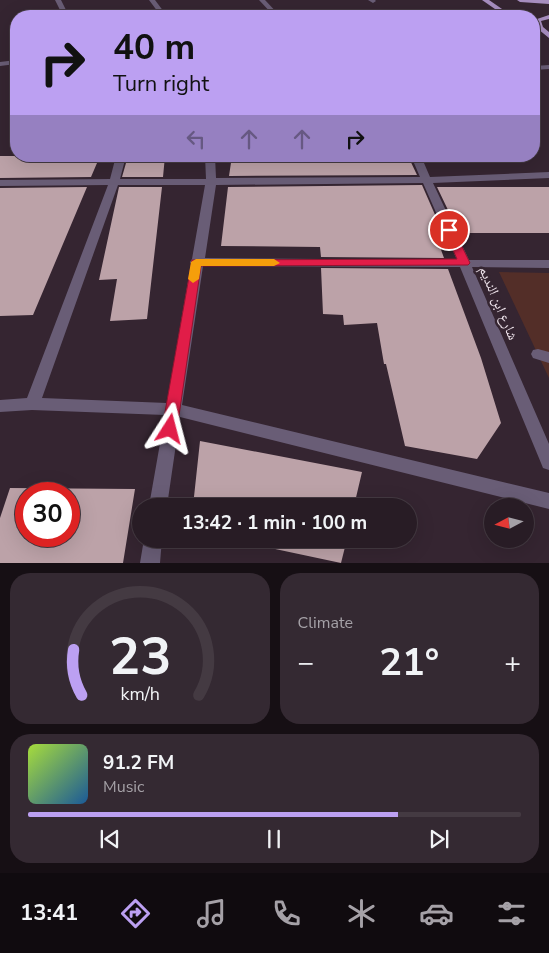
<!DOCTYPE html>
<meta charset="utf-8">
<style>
body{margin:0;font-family:"Nunito Sans","Noto Naskh Arabic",sans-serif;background:#342932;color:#f1f3f6;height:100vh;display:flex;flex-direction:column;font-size:19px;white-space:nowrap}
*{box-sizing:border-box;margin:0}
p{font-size:16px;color:#a5a1a7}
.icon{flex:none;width:28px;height:28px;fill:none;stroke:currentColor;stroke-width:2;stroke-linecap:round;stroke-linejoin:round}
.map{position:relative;height:563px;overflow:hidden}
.details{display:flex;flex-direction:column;gap:10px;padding:10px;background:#160f14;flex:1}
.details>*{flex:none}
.banner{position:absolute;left:10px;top:10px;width:530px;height:152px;border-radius:20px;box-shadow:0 5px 20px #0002,0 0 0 1px #443a42;background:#bca0f2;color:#111;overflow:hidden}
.needle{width:32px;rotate:263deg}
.controls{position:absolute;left:484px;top:498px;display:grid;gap:10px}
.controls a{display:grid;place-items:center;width:50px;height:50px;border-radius:50%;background:#281c25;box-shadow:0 5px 20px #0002,0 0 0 1px #443a42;font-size:25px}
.speed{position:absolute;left:15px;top:482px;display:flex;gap:10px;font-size:25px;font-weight:700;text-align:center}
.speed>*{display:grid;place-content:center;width:65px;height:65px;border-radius:50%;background:#281c25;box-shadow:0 5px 20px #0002,0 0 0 1px #443a42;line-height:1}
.speed .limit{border:8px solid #d22;background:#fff;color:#111}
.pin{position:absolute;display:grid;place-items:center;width:42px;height:42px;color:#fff;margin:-21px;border:2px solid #fff;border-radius:50%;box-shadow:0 1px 5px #0007}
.me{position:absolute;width:55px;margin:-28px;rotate:9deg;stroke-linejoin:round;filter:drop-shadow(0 0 4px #0008)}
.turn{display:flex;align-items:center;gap:18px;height:105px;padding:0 20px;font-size:22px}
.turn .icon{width:65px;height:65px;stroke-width:2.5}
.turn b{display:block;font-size:35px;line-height:42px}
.lanes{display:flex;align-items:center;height:48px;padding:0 20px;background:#0003;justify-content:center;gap:25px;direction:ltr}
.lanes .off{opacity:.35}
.big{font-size:38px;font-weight:700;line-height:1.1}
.details .widget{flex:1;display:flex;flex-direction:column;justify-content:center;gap:8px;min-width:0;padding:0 18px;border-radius:20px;background:#342932}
.details .dial{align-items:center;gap:0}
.dial svg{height:130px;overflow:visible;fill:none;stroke:#443a42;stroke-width:7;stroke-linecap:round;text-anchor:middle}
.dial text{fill:#f1f3f6;stroke:none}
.song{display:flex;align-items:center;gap:15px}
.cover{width:60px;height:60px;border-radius:8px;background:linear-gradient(135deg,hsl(80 70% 55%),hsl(210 70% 35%))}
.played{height:5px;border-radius:2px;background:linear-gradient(90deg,#bca0f2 75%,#443a42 75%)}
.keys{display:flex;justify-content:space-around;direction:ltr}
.heat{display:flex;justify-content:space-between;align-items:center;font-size:28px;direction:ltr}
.details .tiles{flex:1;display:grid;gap:10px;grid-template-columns:1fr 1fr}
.widget:last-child{grid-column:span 2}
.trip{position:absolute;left:132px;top:498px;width:285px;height:50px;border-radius:25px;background:#281c25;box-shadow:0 5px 20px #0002,0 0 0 1px #443a42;font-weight:700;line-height:50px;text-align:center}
.menu{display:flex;height:80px;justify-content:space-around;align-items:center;background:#100b0f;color:#a5a1a7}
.menu .icon{width:35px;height:35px}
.menu .current{color:#bca0f2}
.menu b{font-size:22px;color:#f1f3f6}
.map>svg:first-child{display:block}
.green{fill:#532e28}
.building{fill:#bca2a8;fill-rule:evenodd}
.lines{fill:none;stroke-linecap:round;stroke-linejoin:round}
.minor{fill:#695d76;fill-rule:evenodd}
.major{fill:#a78ec0;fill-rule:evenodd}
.route{fill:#e11d48;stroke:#92132f}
.slow{fill:#f59e0b}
.labels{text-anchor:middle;stroke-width:5;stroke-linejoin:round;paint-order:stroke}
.street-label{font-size:14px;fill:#eee3eb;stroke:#352531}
</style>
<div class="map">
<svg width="549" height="563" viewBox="0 0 549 563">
<rect width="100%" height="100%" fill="#352531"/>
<path class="green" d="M499,272L549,273V378Z"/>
<path class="building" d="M0,156H100L91,177L0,178Z
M128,156H165L163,177H122Z
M232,156H408L417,175L229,176Z
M422,185L443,233H435L444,258L321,257L320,247L221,246L228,187Z
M87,187L33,315L0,316V188Z
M119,187H162L147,319L110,321L117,279L99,280Z
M437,187H549V233H459Z
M321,268L448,269L481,358L501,423L477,459L405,446L386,364H384L377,323L344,325L343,315L323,314Z
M200,441L362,472L354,506H193Z
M10,488L135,489L123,563H0V518ZM26,494H69V536H26Z
M228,539H347L341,563Z"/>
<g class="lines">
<path class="minor" d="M55,0H61L69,16H63Z
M149,0H155L167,16H161Z
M259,0H265L280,16H274Z
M368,0H375L376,1L373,3Z
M16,60V64L0,66V62Z
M549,65V69L534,70V66Z
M116,156H126L120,179H206L205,156H215L216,178L420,177L411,156H421L430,177L549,172V178L433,183L469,260H549V268L472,267L549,444V470L543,468L541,463L460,267L203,266L182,405L549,493V509L180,417L167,506H149L165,415L32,410L0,412V400L27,398L108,185L0,186V180L110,179ZM423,183L457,260L205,258L216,185ZM118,185H205L192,259L190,262L191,264L167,403L42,398Z
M538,349L549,352V363L533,358L531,354L533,350Z
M144,539H162L160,563H140Z"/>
<path class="major" d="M482,0H489L512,16H505Z
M517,0H549V4L520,2Z
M549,15V19L541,21L543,27L549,32V38L538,29L534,20Z"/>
</g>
<path class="route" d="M446,227H449L454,230L470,263L468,265L201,266L177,429L175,433L170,435L164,433L162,429L192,260L457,259L444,230Z"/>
<path class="slow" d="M196,259H274L280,263L274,266H201L199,279L193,283L188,279L191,262Z"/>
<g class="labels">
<g class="street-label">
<text transform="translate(499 303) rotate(67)" y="5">شارع ابن النديم</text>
</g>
</g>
</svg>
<div class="controls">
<a><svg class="needle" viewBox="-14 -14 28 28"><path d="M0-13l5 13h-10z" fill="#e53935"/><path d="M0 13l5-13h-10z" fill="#a5a1a7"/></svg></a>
</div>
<div class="speed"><div class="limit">30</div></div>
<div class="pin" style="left:449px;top:230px;background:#d93025"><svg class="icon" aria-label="arrive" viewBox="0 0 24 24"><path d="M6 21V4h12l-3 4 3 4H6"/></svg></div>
<svg class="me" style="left:170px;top:429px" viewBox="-20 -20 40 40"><path d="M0-17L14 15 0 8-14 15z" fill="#e11d48" stroke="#fff" stroke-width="4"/></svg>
<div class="trip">13:42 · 1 min · 100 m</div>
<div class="banner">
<div class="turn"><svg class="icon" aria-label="right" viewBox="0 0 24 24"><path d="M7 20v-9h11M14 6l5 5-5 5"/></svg><div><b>40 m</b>Turn right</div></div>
<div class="lanes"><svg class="icon off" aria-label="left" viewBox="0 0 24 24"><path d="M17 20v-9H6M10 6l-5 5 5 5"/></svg><svg class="icon off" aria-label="ahead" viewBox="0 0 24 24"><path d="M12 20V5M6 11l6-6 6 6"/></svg><svg class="icon off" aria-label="ahead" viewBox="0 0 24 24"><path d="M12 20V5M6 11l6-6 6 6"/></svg><svg class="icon" aria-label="right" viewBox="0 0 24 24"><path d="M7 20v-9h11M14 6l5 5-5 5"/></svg></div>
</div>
</div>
<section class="details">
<div class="tiles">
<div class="widget dial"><svg viewBox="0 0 100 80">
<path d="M14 69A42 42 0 1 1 86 69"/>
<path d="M14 69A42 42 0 0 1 9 41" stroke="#bca0f2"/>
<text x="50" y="56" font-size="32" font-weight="700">23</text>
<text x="50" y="72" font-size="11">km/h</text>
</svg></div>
<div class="widget"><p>Climate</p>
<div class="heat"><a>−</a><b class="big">21°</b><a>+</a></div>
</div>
<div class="widget">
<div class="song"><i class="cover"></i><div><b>91.2 FM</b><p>Music</p></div></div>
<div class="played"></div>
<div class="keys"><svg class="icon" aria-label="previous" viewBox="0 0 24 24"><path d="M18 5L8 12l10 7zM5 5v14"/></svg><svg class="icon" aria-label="pause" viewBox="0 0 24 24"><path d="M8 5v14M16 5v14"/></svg><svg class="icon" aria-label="next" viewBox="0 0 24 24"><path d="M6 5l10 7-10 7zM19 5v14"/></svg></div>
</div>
</div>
</section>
<nav class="menu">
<b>13:41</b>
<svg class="icon current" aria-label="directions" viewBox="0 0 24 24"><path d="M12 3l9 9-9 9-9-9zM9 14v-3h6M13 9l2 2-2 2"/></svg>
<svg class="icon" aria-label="music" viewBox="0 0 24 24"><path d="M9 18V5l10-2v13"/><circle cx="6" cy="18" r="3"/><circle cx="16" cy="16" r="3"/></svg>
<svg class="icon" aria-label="phone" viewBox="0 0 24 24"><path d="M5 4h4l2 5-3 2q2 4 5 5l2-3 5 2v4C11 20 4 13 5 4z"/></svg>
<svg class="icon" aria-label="climate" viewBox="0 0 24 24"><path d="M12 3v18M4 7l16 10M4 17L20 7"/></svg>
<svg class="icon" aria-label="car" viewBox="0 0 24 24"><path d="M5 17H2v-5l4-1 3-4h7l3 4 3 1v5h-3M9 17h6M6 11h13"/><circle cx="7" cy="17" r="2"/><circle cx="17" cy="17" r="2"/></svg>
<svg class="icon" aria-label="filters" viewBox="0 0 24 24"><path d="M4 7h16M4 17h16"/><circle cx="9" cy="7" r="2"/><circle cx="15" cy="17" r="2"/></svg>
</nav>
